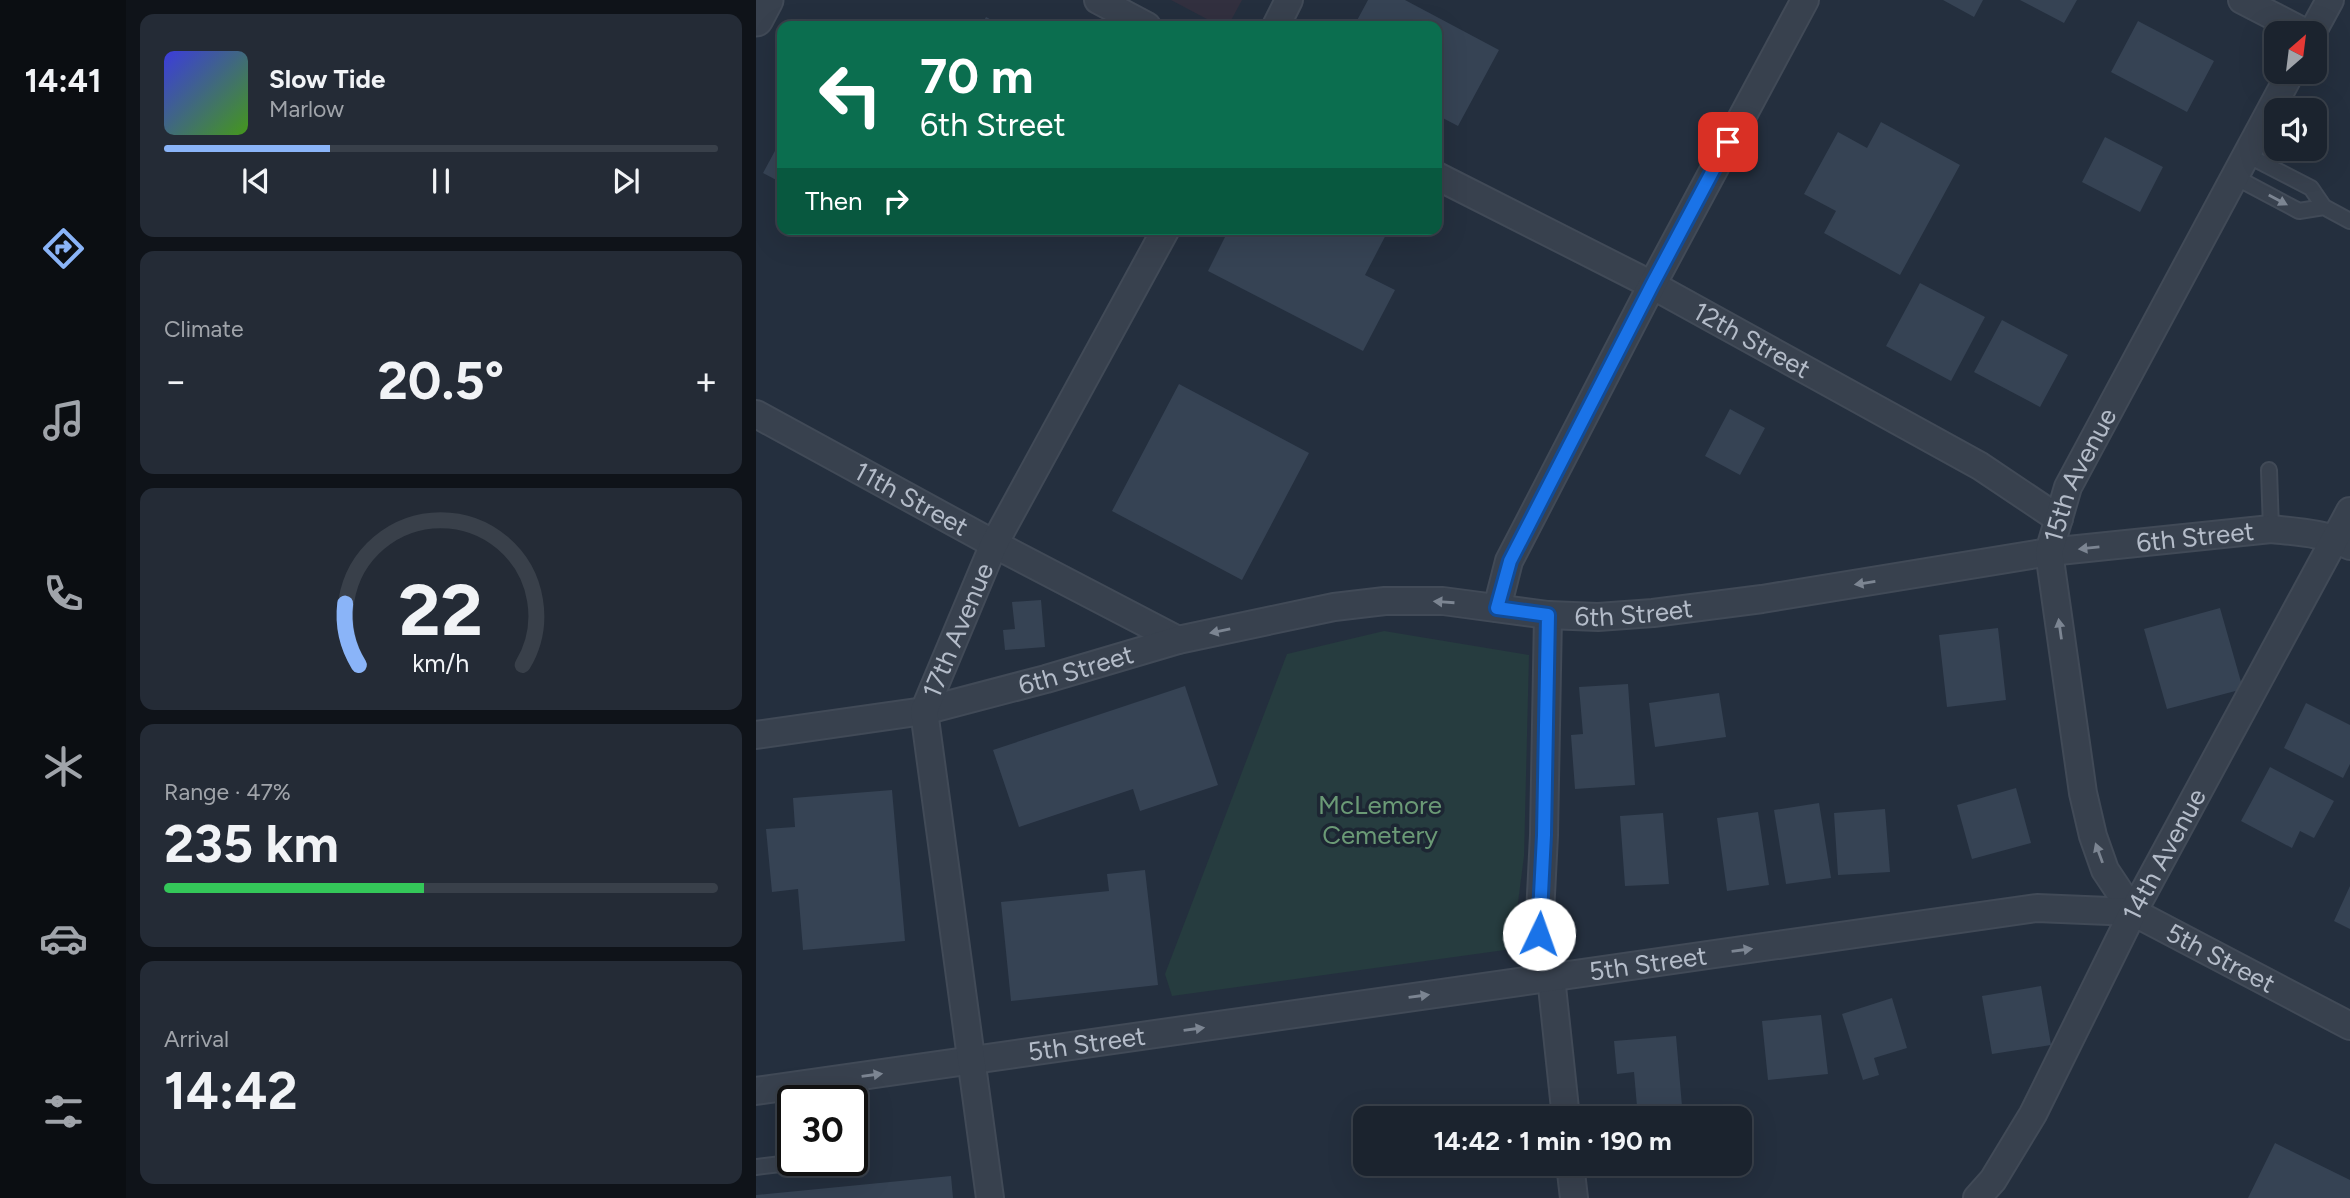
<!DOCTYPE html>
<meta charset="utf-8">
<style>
body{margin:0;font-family:Figtree,sans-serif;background:#242b36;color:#f1f3f6;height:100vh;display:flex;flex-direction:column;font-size:26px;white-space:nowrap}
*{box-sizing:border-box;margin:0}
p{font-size:23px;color:#a0a4aa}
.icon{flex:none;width:38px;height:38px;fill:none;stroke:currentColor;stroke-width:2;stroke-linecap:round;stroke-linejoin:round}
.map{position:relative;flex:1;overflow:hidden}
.side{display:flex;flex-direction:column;gap:14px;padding:14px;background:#0f1319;width:630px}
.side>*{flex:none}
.top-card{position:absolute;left:21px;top:21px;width:665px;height:214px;border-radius:14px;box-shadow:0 7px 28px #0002,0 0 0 2px #39404a;background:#0b6e4f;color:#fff;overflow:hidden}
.needle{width:46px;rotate:28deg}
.fabs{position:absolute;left:1508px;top:21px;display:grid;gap:14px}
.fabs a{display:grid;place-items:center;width:63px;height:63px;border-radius:14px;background:#1b232e;box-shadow:0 7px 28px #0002,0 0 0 2px #39404a;font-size:35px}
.speed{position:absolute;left:21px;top:1085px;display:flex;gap:14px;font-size:35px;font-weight:700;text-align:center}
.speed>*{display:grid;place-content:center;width:91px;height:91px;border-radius:50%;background:#1b232e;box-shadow:0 7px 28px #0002,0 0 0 2px #39404a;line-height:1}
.speed .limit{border:4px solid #111;border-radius:10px;background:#fff;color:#111}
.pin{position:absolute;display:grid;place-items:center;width:60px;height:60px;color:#fff;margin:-30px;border-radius:14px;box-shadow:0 4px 10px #0006}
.me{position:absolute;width:77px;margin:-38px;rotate:3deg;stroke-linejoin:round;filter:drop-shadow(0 0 5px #0008)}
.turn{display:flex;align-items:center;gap:24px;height:147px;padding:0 28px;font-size:32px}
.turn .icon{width:91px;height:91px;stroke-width:2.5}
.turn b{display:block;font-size:49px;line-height:60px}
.then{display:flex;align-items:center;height:66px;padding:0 28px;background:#0003;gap:14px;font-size:26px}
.big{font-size:52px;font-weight:700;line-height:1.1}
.side .tile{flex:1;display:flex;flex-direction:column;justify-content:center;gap:10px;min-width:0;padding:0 24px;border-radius:14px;background:#242b36}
.side .dial{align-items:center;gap:0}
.dial svg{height:182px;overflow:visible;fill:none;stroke:#39404a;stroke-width:7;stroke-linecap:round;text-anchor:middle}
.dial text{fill:#f1f3f6;stroke:none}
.song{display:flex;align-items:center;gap:21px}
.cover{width:84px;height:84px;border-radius:10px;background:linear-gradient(135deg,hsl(240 70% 55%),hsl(100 70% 35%))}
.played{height:7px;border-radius:4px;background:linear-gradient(90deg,#8ab4f8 30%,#39404a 30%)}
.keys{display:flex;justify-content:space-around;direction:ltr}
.heat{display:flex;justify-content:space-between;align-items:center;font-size:38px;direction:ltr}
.charge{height:10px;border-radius:5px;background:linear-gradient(90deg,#34c759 47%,#39404a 0)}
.trip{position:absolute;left:597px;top:1106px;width:399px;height:70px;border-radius:14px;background:#1b232e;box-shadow:0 7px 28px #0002,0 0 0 2px #39404a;font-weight:700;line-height:70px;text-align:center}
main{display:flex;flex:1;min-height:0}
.menu{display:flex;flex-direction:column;width:126px;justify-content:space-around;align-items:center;background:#0b0e12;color:#a0a4aa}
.menu .icon{width:49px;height:49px}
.menu .selected{color:#8ab4f8}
.menu b{font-size:32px;color:#f1f3f6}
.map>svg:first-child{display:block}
.medical{fill:#32303f}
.green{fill:#263c3f}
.building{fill:#364354}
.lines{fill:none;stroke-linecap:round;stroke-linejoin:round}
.service-casing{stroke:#414a57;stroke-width:18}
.minor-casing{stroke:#414a57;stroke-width:30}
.tertiary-casing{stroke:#414a57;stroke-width:37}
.service{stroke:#38414e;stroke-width:14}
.minor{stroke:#38414e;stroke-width:26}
.tertiary{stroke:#38414e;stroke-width:33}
.oneway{fill:#7c8592}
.route-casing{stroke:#114b97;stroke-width:18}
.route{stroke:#1a73e8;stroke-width:12}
.labels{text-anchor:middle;stroke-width:7;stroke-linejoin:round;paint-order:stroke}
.street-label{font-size:26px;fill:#b4bcc9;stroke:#1d2633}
.park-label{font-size:26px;fill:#6b9a76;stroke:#1d2633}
</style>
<main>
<nav class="menu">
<b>14:41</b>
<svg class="icon selected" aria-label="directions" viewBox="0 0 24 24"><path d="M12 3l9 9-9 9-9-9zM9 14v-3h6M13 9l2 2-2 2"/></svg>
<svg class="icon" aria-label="music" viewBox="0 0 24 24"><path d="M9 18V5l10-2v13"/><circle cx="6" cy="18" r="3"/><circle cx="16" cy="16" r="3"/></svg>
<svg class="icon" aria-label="phone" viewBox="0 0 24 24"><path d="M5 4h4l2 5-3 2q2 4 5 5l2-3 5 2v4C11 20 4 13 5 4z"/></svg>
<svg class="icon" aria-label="climate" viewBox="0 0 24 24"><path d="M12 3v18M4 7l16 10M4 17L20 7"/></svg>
<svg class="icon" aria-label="car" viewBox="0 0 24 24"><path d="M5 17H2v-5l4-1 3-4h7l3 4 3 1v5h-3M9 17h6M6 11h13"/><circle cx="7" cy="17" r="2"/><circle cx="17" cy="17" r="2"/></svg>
<svg class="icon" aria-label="filters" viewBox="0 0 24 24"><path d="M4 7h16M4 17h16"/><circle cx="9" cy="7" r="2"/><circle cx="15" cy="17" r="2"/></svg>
</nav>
<section class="side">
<div class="tile">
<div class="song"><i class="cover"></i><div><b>Slow Tide</b><p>Marlow</p></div></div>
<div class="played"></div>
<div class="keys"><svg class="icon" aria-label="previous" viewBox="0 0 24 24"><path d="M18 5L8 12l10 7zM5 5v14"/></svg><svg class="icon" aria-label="pause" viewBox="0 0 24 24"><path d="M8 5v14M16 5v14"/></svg><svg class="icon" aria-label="next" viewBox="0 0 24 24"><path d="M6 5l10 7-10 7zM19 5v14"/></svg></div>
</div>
<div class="tile"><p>Climate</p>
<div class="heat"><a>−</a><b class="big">20.5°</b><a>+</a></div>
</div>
<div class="tile dial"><svg viewBox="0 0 100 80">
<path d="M14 69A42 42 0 1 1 86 69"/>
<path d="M14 69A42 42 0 0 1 8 42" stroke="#8ab4f8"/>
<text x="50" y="56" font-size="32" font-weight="700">22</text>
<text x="50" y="72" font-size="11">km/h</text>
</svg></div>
<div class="tile"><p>Range · 47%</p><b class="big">235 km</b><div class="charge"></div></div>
<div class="tile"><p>Arrival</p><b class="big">14:42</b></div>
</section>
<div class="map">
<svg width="1594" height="1198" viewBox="0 0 1594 1198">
<rect width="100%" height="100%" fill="#242f3e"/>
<path class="medical" d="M415,0H486L472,26H464Z"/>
<path class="green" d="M628,631L773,655L768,856L756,949L416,996L409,974L531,654Z"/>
<path class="building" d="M612,0H649L743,50L702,126L681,115V26H598Z
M1187,0H1227L1218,17Z
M1264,0H1321L1308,23Z
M230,17L247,26H225Z
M1382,21L1458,61L1431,112L1355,72Z
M1125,122L1204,165L1144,275L1068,233L1080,211L1048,194L1082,132L1111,148Z
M1349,137L1407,167L1384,212L1326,182Z
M26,138V183L7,173Z
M473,229H633L609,275L639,290L607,351L452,271Z
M1164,283L1229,317L1195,381L1130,346Z
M1246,320L1312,355L1284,407L1218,372Z
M423,384L553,453L486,580L356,511Z
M974,409L1009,428L984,475L949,456Z
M285,600L289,647L249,650L247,630L259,629L256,602Z
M1464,608L1487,689L1411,709L1388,629Z
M1242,628L1250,700L1191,707L1183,635Z
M872,684L879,785L819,789L815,735L827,734L823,687Z
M429,686L462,785L384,811L377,789L263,827L237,750Z
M963,693L970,737L899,747L893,703Z
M1550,703L1594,725V764L1587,778L1528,748Z
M1514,767L1578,801L1558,838L1544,831L1536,848L1485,821Z
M1260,788L1275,843L1216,859L1201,805Z
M136,790L149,941L47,950L42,889L16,892L10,829L39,827L37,798Z
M1063,803L1075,878L1030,884L1018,810Z
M1129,809L1134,872L1082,875L1078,813Z
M1002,812L1013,885L971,891L961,818Z
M907,813L913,884L869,886L864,816Z
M389,870L402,985L255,1001L245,902L353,891L351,874Z
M1594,886V929L1578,921Z
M1285,986L1295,1045L1236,1054L1226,996Z
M1136,998L1151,1048L1118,1058L1123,1075L1107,1080L1086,1014Z
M1065,1015L1072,1074L1012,1080L1006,1021Z
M920,1036L927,1118H882L878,1072L861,1074L858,1041Z
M1519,1143L1594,1180V1198H1492Z
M195,1176L197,1198H0V1195Z"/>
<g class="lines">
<defs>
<path id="service" d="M1491,155L1555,188L1568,207L1594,221
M1479,177L1543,211L1568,207
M1513,470L1515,529
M96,1156L105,1155
M0,1167L59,1160"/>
<g id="minor">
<path d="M342,0L391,26"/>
<path d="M1486,0L1550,33"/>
<path d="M520,26L533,0"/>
<path d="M1556,33L1574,0"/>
<path id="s1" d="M681,176L896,285L1224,466L1303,519"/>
<path id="s2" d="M0,414L238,544L422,640"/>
<path d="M741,608L753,561L896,285L1049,0"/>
<path d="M792,615L788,835L783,934L795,977L810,1118"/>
<path id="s3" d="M0,735L168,711L290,679L422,640L578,607L629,601H687L792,615L842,617L897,613L1006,599L1293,552L1515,529C1543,532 1569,533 1594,546"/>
<path id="s4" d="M1377,912L1349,870L1337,836L1327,793L1293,552L1312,487L1535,72"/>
<path id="s5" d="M0,1091L1281,908L1377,912L1594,1026"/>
<path d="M814,1164L818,1198"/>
<path id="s6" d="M234,1198L168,711L238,544L410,229"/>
<path id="s7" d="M1221,1198L1237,1180L1277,1114L1377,912L1594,511"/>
</g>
<path id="tertiary" d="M0,19L10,0"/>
</defs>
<use href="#service" class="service-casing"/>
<use href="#minor" class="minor-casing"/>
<use href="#tertiary" class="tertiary-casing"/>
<use href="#service" class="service"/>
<use href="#minor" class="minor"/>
<use href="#tertiary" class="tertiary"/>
</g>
<defs><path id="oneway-solid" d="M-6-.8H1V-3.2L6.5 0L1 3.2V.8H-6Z" transform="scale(1.75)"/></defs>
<g class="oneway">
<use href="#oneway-solid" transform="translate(1522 200) rotate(28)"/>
<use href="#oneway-solid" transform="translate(1333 548) rotate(174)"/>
<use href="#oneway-solid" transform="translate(1109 583) rotate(171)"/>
<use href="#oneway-solid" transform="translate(688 602) rotate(-176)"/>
<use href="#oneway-solid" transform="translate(1304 629) rotate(-98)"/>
<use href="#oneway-solid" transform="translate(464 631) rotate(168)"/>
<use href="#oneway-solid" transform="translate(1343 853) rotate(-110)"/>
<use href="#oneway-solid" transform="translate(986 950) rotate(-8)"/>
<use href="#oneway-solid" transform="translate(663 996) rotate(-8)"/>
<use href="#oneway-solid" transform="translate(438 1029) rotate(-8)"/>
<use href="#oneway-solid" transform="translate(116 1075) rotate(-8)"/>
</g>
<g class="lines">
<defs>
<path id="route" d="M783,934L788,835L792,615L741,608L754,561L896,285L972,142"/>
</defs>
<use href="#route" class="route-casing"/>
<use href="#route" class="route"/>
</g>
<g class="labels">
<g class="street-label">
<text dy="9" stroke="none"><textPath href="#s1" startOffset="355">12th Street</textPath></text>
<text dy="9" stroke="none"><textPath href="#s4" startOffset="457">15th Avenue</textPath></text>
<text dy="9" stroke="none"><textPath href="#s2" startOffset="177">11th Street</textPath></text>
<text dy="9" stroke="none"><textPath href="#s3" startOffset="1461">6th Street</textPath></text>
<text dy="9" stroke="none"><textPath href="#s3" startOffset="894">6th Street</textPath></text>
<text dy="9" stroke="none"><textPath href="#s6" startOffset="579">17th Avenue</textPath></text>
<text dy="9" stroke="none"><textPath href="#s3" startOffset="327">6th Street</textPath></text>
<text dy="9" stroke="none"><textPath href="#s7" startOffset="392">14th Avenue</textPath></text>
<text dy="9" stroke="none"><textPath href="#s5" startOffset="1489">5th Street</textPath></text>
<text dy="9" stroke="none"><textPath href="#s5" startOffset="901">5th Street</textPath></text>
<text dy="9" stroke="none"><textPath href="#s5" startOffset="334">5th Street</textPath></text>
</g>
<g class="park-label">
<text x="624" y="814">McLemore<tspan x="624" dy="30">Cemetery</tspan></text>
</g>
</g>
</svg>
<div class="fabs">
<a><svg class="needle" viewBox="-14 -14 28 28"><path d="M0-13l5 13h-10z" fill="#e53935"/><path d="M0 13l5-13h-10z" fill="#a0a4aa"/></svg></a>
<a><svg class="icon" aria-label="sound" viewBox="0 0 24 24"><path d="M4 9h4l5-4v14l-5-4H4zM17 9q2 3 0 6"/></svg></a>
</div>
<div class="speed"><div class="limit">30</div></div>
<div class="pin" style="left:972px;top:142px;background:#d93025"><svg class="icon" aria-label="arrive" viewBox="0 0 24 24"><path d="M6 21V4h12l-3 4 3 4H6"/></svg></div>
<svg class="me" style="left:783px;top:934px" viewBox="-20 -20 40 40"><circle r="19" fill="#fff"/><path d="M0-13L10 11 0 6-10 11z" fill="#1a73e8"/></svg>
<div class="trip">14:42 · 1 min · 190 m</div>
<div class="top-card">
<div class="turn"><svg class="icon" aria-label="left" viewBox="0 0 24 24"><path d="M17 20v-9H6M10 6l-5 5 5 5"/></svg><div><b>70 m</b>6th Street</div></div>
<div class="then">Then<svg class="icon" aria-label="right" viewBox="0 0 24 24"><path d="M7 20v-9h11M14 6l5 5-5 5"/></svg></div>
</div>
</div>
</main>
